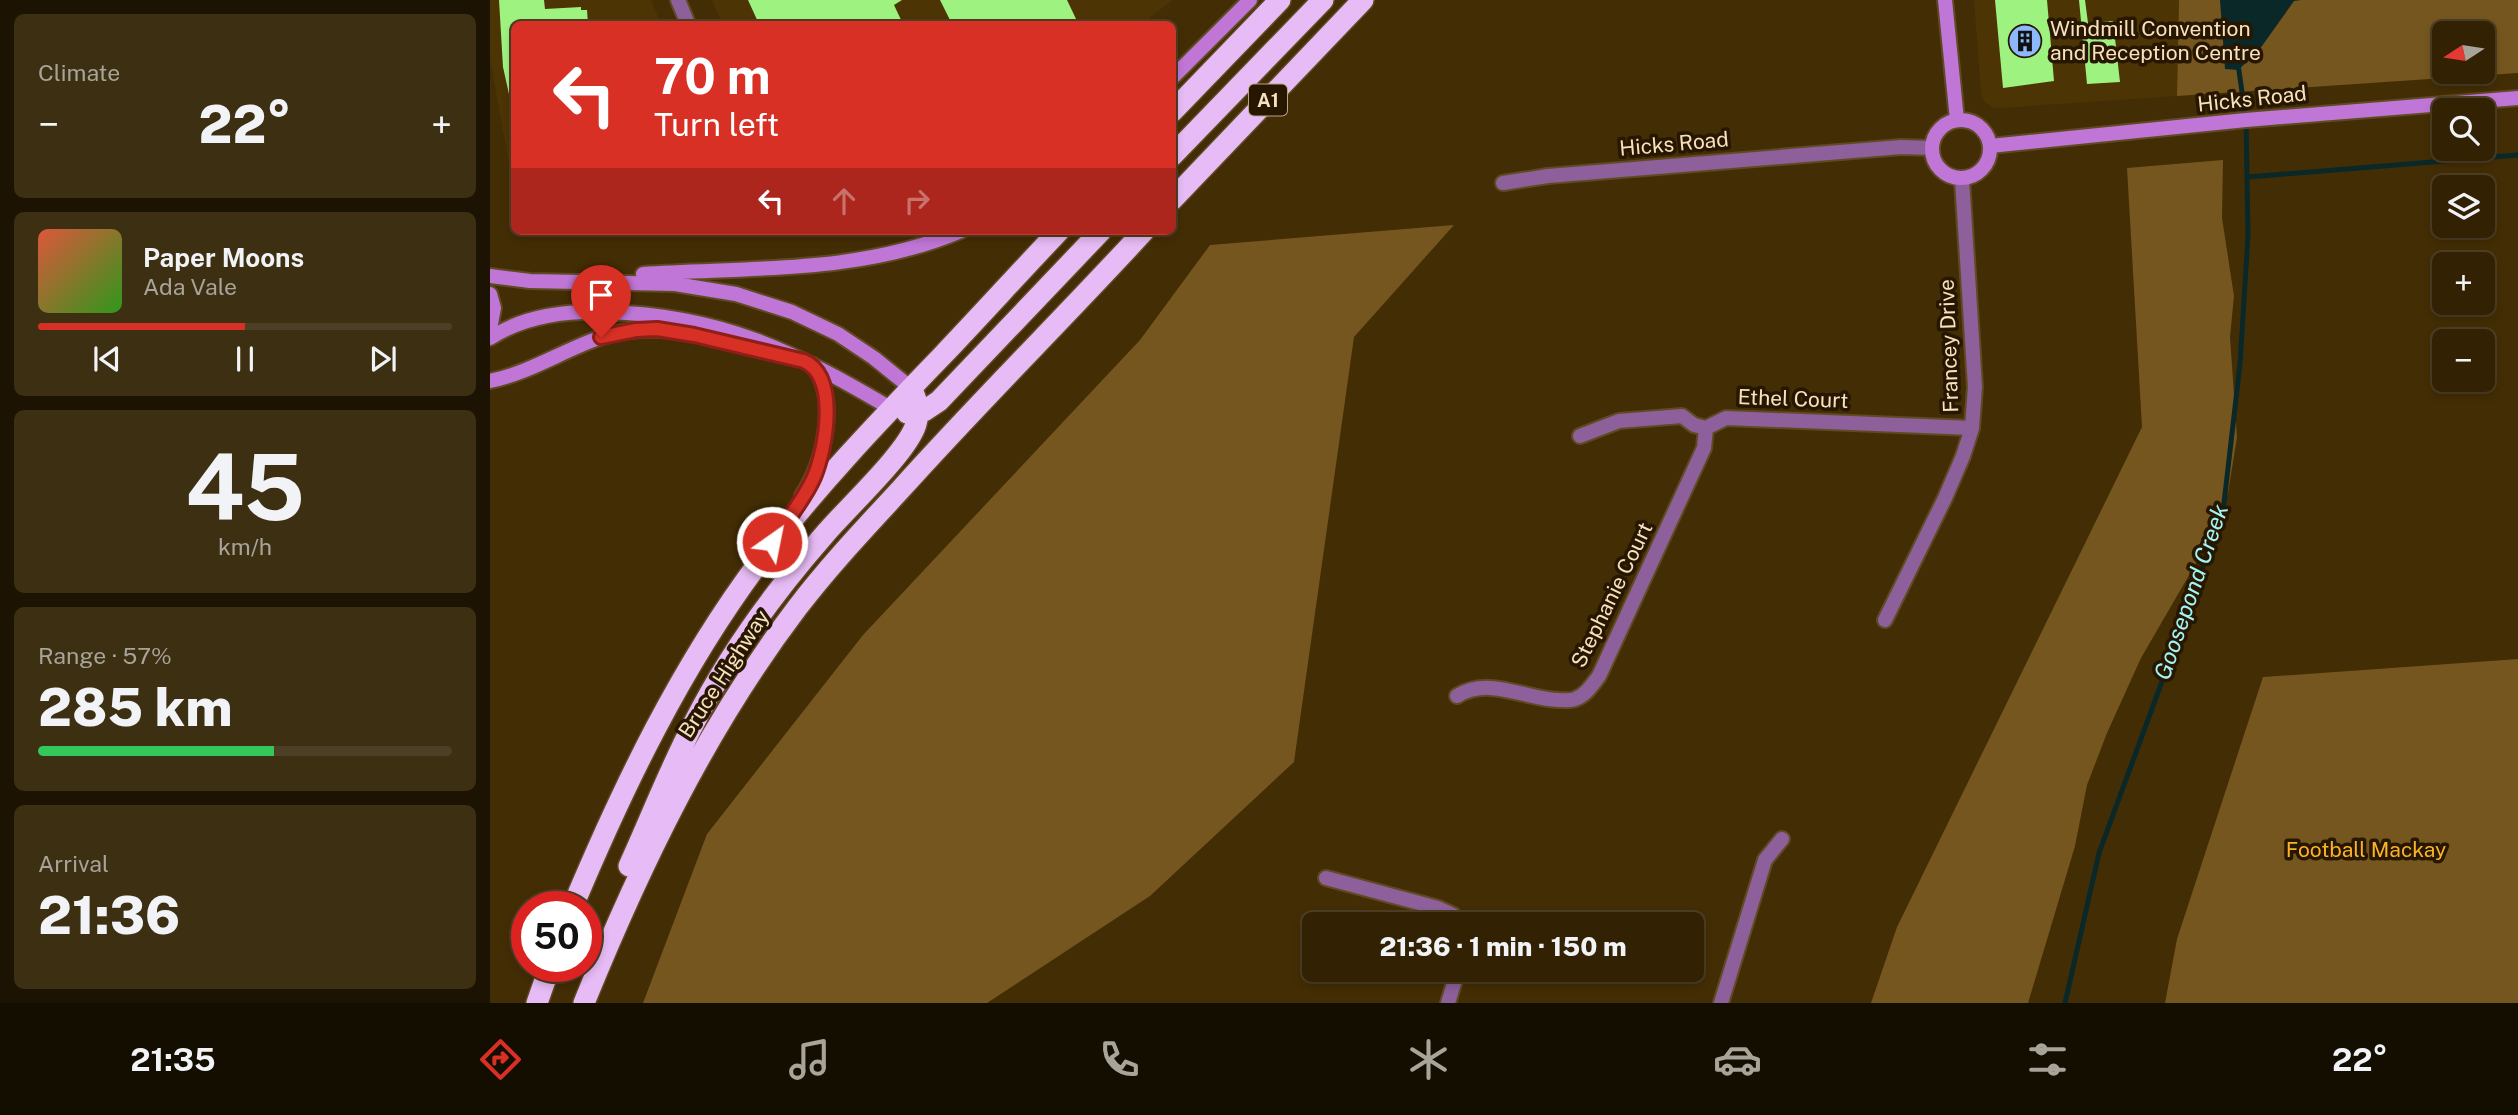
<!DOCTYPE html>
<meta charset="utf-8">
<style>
body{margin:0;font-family:"Public Sans",sans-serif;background:#3d2f12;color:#f1f3f6;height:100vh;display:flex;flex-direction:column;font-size:26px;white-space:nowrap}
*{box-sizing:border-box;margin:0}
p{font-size:23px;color:#a8a49a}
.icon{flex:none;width:38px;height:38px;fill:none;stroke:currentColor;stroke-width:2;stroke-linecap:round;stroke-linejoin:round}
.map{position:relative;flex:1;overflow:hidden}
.details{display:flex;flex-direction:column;gap:14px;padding:14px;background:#1c1302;width:490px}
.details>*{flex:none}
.guide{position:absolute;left:21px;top:21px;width:665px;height:214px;border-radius:10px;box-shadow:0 4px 10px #0003,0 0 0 2px #4d3f25;background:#d93025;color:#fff;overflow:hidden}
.needle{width:46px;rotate:258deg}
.buttons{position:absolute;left:1942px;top:21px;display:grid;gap:14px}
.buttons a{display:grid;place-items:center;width:63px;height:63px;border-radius:10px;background:#322203;box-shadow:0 4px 10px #0003,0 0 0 2px #4d3f25;font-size:35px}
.speed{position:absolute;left:21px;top:891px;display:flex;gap:14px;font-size:35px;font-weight:700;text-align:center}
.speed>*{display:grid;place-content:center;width:91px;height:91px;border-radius:50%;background:#322203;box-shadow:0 4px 10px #0003,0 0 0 2px #4d3f25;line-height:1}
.speed .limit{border:10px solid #d22;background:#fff;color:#111}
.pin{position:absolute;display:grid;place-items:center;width:60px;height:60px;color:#fff;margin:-72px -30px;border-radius:50% 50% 50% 0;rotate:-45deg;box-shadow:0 0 7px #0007}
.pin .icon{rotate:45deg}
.me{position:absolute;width:77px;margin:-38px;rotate:33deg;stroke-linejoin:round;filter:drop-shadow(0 0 5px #0008)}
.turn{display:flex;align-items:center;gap:24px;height:147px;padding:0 28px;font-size:32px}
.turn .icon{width:91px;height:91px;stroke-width:2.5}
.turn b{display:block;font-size:49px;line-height:60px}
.lanes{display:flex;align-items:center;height:66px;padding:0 28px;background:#0003;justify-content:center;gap:35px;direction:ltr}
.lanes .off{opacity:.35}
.big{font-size:52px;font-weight:800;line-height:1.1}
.details .tile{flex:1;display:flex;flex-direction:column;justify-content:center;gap:10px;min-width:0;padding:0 24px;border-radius:10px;background:#3d2f12}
.details .dial{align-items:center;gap:0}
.dial b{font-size:91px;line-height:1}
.song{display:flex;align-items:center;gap:21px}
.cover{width:84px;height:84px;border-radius:10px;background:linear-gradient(135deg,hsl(10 70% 55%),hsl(110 70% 35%))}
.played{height:7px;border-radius:4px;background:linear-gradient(90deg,#d93025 50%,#4d3f25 50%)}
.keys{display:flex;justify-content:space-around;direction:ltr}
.heat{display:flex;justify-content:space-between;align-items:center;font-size:38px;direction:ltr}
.charge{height:10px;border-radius:5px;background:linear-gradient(90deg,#34c759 57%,#4d3f25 0)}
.trip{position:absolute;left:812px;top:912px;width:402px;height:70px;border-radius:10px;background:#322203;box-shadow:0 4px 10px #0003,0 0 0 2px #4d3f25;font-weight:800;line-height:70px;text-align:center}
.dock{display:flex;height:112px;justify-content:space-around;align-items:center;background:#140e01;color:#a8a49a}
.dock .icon{width:49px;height:49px}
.dock .active{color:#d93025}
.dock b{font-size:32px;color:#f1f3f6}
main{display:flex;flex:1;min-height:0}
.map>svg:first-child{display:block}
.built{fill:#4d3405}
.green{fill:#75561e;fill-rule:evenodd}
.water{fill:#0b2829}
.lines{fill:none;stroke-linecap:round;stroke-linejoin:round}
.stream{stroke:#0b2829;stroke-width:5}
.building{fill:#9ef380}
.street-casing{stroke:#604a22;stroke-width:18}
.secondary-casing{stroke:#604a22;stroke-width:18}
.highway-casing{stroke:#604a22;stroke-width:24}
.street{stroke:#8d5f9b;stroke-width:14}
.secondary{stroke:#bf76d6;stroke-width:14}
.highway{stroke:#e7bbf5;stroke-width:21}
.route-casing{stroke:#8d1f18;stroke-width:18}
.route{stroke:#d93025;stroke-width:12}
.labels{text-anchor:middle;stroke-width:7;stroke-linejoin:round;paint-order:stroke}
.shield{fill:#271600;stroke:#b9a486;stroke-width:2}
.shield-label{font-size:19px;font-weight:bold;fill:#f8e1bf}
.poi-label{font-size:21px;fill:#f8e1bf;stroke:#271600;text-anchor:start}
.street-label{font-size:21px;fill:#f8e1bf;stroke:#271600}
.park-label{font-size:21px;fill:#fab329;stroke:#271600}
.water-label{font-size:23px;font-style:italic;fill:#a2f4f6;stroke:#271600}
</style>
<main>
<section class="details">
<div class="tile"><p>Climate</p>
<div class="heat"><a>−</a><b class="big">22°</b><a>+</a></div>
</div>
<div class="tile">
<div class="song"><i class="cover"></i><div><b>Paper Moons</b><p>Ada Vale</p></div></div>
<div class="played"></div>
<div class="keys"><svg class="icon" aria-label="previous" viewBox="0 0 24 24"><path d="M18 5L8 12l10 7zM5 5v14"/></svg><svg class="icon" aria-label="pause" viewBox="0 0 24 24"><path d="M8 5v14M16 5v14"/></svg><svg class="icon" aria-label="next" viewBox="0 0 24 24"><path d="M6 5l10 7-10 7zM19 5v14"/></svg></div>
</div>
<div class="tile dial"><b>45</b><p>km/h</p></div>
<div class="tile"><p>Range · 57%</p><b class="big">285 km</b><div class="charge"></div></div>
<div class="tile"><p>Arrival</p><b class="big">21:36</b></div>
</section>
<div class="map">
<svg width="2028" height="1003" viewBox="0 0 2028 1003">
<rect width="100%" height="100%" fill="#432d04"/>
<path class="built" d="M0,0H161L171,24H24V191L0,59Z
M222,0H683L651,24H232Z
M1484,0H1689L1687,96L1509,108L1501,107L1494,101L1491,93Z"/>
<path class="green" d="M1689,0H2028V73L1687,96ZM1955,33H1993V72H1955Z
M1733,160L1732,218L1744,296L1740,337L1747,437L1738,493L1709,558L1651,658L1617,733L1597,785L1585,846L1538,1003H1381L1407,927L1652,427L1637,168Z
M964,225L864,337L804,762L660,896L497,1003H153L217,834L373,635L650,340L720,245Z
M2028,659V1003H1675L1687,939L1773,677Z"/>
<path class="water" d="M1730,0H1811L1804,1L1767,53L1748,70L1735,69Z"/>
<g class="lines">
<path class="stream" d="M1758,177L2028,155
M1575,1003L1609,853L1702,600L1734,503L1750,364L1758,236L1756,120L1748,64"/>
</g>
<path class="building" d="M9,0H54L55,9L91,7V10H97L98,24H24V117L13,67Z
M258,0H412L404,5L413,24H269Z
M450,0H577L587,21L580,24H462Z
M1505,0H1557L1564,81L1513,88Z
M1589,0H1595L1598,23L1623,21L1630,82L1597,84Z"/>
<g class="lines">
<defs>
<path id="street" d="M188,0L198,24
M1013,183L1058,176L1411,147L1442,148
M1090,436L1129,421L1192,416L1204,425L1216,428L1236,418L1482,428
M1395,620L1455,498L1473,456L1482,428L1485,387L1472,179
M967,696C999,676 1035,699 1069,700C1074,700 1081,701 1085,699C1096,695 1102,685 1109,676L1214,448L1216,428
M836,878L948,908L963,915L971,924
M958,1003L968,970
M1231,1003L1275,860L1292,839"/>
<path id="secondary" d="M1455,0L1467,120
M682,78L760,0
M1442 149a29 29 0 1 1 58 0a29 29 0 1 1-58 0Z
M1500,146L1756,120L2028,98
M153,274C261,267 369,274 471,231
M0,276L40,281L185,284L246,294L302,312L348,334L384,358L421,388
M0,294L4,308L0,329
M0,338C36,315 76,311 117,312C231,315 305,352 400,408
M0,381C39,373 72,351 109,338C166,318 226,339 282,353
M312,496C334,462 349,400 323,365"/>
<path id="highway" d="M682,112L790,0
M682,156L833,0
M682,200L873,0
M417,413L434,411L449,401L611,231
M139,866C161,818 180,768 205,721C239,654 285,591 335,534C356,509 418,452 426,424C430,412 427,399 421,388
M83,906C133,787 191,666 270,561C325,488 389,421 453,355C492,314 530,272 569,231
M47,1003L60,966
M94,1003C150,865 216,728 307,608C339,566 375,528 411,489C490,401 574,318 654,231"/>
</defs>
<use href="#street" class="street-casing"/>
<use href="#secondary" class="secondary-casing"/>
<use href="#highway" class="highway-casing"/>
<use href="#street" class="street"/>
<use href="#secondary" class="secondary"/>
<use href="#highway" class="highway"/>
</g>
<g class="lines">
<defs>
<path id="route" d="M111,337L146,330L167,329L204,335L314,361C349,377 336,448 324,477C314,500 296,521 282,542"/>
</defs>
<use href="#route" class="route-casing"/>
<use href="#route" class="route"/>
</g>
<defs>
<symbol id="building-disc" viewBox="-11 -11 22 22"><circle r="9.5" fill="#8cb9fc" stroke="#271600"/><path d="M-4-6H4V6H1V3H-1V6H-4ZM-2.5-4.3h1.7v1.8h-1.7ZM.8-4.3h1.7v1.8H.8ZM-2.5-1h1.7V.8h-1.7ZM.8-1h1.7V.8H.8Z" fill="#111"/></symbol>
</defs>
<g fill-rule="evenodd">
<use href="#building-disc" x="1516" y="22" width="38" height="38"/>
</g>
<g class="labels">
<rect class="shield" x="759" y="84.5" width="38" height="31" rx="5"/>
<g class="shield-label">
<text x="778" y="107">A1</text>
</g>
<g class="poi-label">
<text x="1560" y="36">Windmill Convention<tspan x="1560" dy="24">and Reception Centre</tspan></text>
</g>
<g class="street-label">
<text transform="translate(1762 99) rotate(-6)" y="7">Hicks Road</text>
<text transform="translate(1184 144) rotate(-5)" y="7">Hicks Road</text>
<text transform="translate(1459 346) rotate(-92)" y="7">Francey Drive</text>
<text transform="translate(1303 399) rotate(2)" y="7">Ethel Court</text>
<text transform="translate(1122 595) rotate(-64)" y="7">Stephanie Court</text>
<text transform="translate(234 674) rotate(-57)" y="7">Bruce Highway</text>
</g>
<g class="park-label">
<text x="1876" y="857">Football Mackay</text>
</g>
<g class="water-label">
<text transform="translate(1701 592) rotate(-71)" y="8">Goosepond Creek</text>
</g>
</g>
</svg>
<div class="buttons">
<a><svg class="needle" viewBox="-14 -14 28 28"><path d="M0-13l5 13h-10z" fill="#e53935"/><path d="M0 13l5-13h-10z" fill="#a8a49a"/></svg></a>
<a><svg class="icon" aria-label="search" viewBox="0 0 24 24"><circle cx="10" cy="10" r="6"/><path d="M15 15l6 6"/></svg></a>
<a><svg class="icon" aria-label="layers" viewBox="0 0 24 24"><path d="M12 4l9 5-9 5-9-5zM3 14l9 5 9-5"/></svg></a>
<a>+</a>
<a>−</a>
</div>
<div class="speed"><div class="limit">50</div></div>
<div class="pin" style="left:111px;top:337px;background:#d93025"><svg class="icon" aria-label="arrive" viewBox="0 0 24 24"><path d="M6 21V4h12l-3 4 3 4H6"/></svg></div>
<svg class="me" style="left:282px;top:542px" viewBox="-20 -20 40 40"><circle r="17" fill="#d93025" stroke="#fff" stroke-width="3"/><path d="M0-11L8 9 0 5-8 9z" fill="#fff"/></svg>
<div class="trip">21:36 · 1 min · 150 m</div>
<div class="guide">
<div class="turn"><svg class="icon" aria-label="left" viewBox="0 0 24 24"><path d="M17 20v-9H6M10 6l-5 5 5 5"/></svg><div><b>70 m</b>Turn left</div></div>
<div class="lanes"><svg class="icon" aria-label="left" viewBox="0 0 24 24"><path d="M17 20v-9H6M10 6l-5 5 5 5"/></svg><svg class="icon off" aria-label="ahead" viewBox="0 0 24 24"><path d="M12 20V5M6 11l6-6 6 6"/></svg><svg class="icon off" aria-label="right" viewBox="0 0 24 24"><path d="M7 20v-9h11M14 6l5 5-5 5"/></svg></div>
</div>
</div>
</main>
<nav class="dock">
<b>21:35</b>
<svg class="icon active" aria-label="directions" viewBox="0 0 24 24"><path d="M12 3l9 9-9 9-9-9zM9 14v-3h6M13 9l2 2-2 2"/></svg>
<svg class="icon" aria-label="music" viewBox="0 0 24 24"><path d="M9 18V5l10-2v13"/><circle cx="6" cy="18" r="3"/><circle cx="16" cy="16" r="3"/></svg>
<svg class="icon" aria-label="phone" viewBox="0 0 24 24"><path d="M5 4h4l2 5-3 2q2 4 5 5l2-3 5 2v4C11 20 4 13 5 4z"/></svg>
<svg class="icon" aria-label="climate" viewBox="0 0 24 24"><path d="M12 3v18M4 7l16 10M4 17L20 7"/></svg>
<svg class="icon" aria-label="car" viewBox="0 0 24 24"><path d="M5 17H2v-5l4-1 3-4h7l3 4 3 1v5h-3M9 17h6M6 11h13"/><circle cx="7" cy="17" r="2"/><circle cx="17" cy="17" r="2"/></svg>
<svg class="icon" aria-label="filters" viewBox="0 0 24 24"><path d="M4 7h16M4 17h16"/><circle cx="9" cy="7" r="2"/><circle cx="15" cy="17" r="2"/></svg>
<b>22°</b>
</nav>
